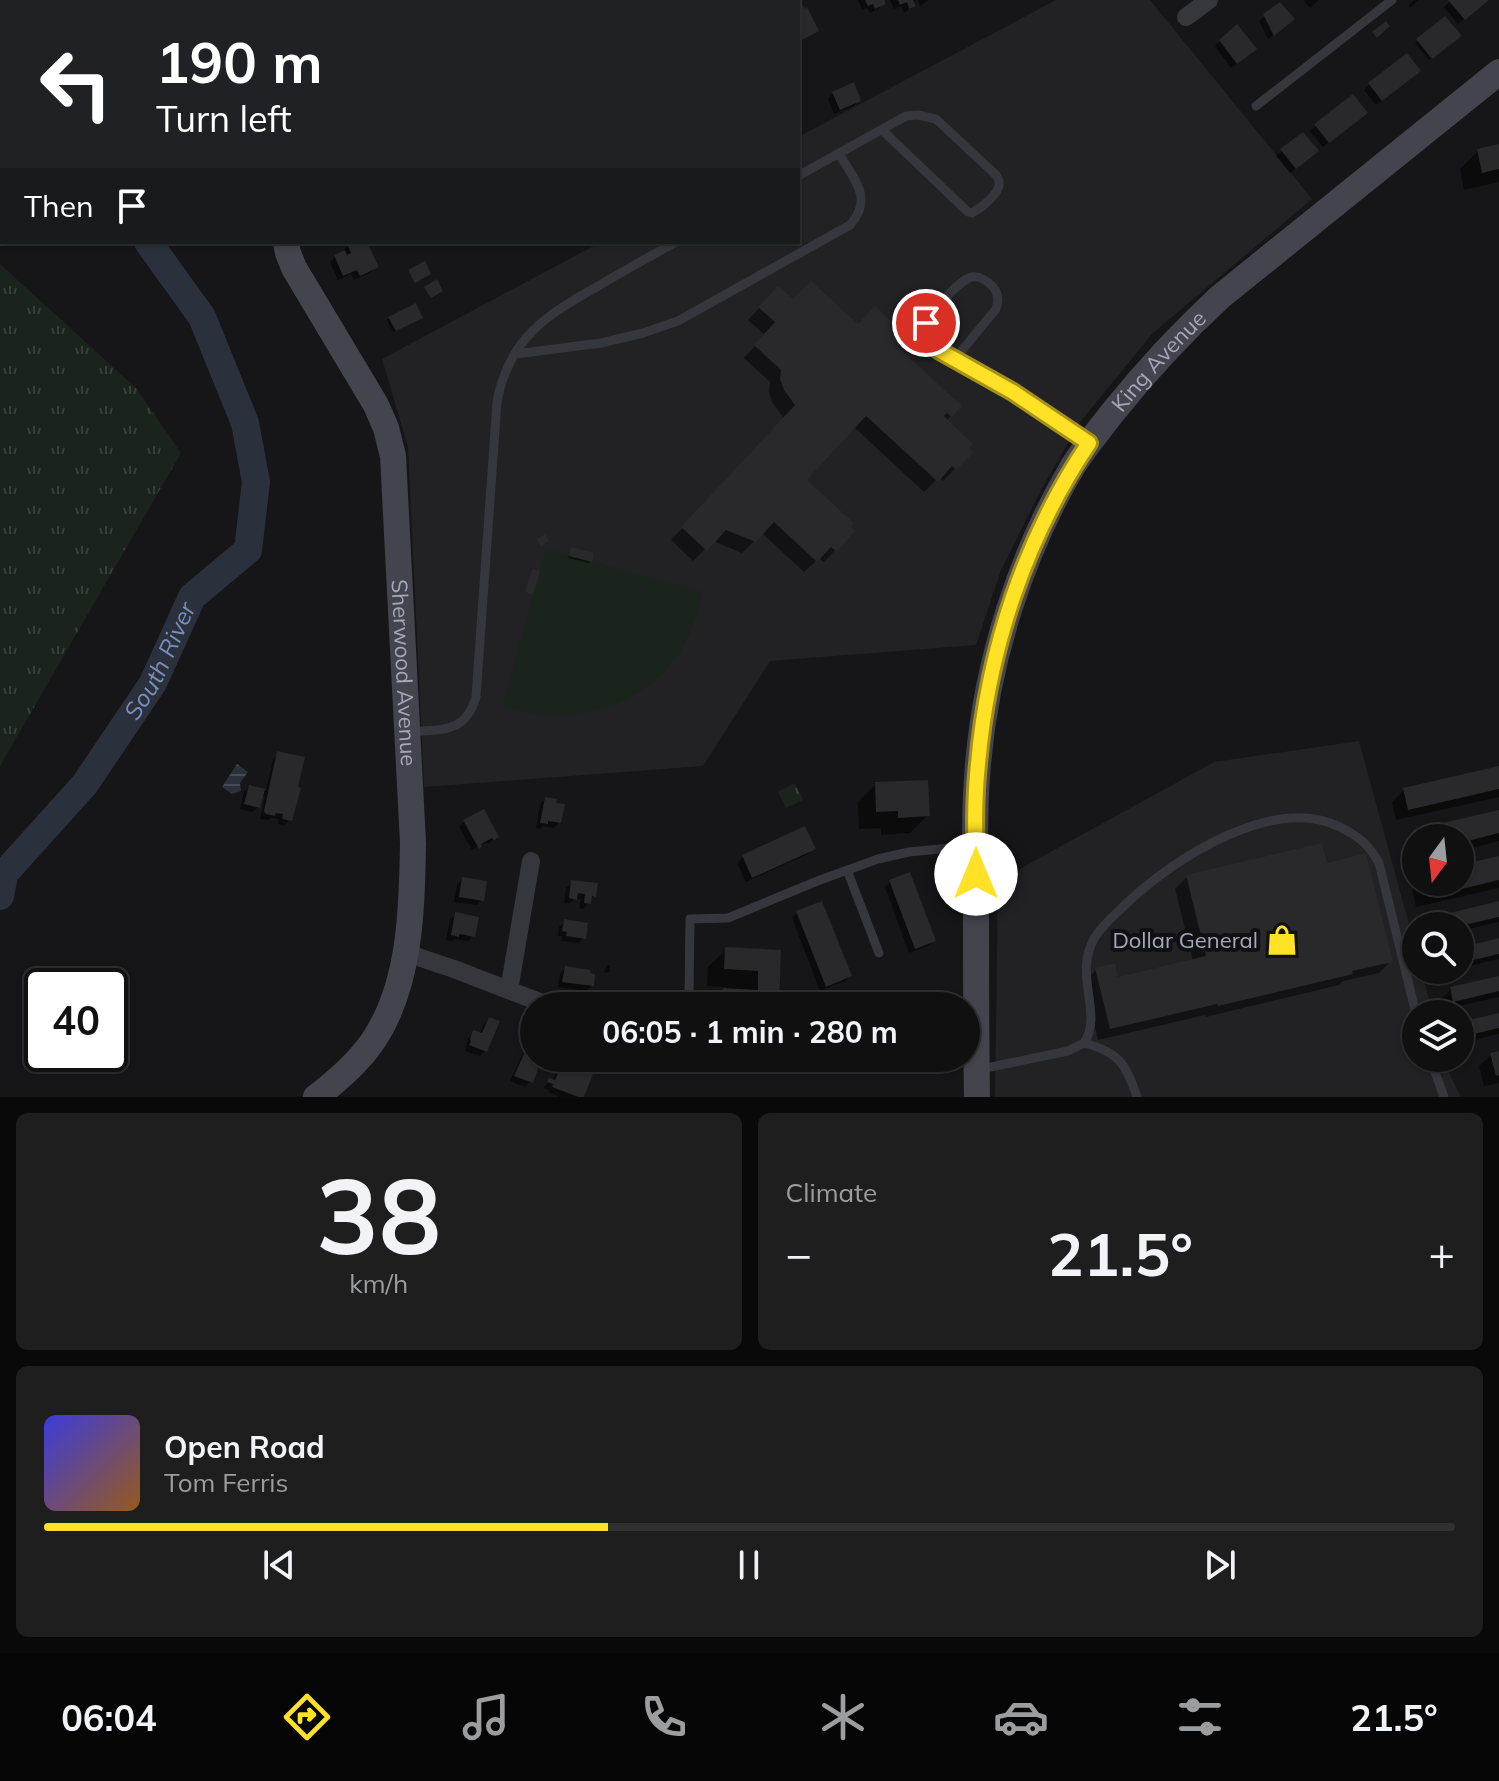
<!DOCTYPE html>
<meta charset="utf-8">
<style>
body{margin:0;font-family:Mulish,sans-serif;background:#1e1e1f;color:#f1f3f6;height:100vh;display:flex;flex-direction:column;font-size:30px;white-space:nowrap}
*{box-sizing:border-box;margin:0}
p{font-size:26px;color:#9c9d9f}
.icon{flex:none;width:44px;height:44px;fill:none;stroke:currentColor;stroke-width:2;stroke-linecap:round;stroke-linejoin:round}
.map{position:relative;height:1097px;overflow:hidden}
.sheet{display:flex;flex-direction:column;gap:16px;padding:16px;background:#090909;flex:1}
.sheet>*{flex:none}
.banner{position:absolute;left:0px;top:0px;width:800px;height:244px;box-shadow:0 2px 6px #0004,0 0 0 2px #303031;background:#202124;color:#fff;overflow:hidden}
.needle{width:52px;rotate:195deg}
.fabs{position:absolute;left:1402px;top:824px;display:grid;gap:16px}
.fabs a{display:grid;place-items:center;width:72px;height:72px;border-radius:50%;background:#101011;box-shadow:0 2px 6px #0004,0 0 0 2px #303031;font-size:40px}
.speed{position:absolute;left:24px;top:968px;display:flex;gap:16px;font-size:40px;font-weight:700;text-align:center}
.speed>*{display:grid;place-content:center;width:104px;height:104px;border-radius:50%;background:#101011;box-shadow:0 2px 6px #0004,0 0 0 2px #303031;line-height:1}
.speed .limit{border:4px solid #111;border-radius:12px;background:#fff;color:#111}
.pin{position:absolute;display:grid;place-items:center;width:68px;height:68px;color:#fff;margin:-34px;border:4px solid #fff;border-radius:50%;box-shadow:0 2px 8px #0007}
.me{position:absolute;width:88px;margin:-44px;rotate:0deg;stroke-linejoin:round;filter:drop-shadow(0 0 6px #0008)}
.turn{display:flex;align-items:center;gap:28px;height:168px;padding:0 24px;font-size:36px}
.turn .icon{width:104px;height:104px;stroke-width:2.5}
.turn b{display:block;font-size:56px;line-height:68px}
.then{display:flex;align-items:center;height:76px;padding:0 24px;background:#0003;gap:16px;font-size:30px}
.big{font-size:60px;font-weight:700;line-height:1.1}
.sheet .widget{flex:1;display:flex;flex-direction:column;justify-content:center;gap:12px;min-width:0;padding:0 28px;border-radius:12px;background:#1e1e1f}
.sheet .dial{align-items:center;gap:0}
.dial b{font-size:104px;line-height:1}
.song{display:flex;align-items:center;gap:24px}
.cover{width:96px;height:96px;border-radius:12px;background:linear-gradient(135deg,hsl(240 70% 55%),hsl(30 70% 35%))}
.played{height:8px;border-radius:4px;background:linear-gradient(90deg,#ffe125 40%,#303031 40%)}
.keys{display:flex;justify-content:space-around;direction:ltr}
.heat{display:flex;justify-content:space-between;align-items:center;font-size:44px;direction:ltr}
.sheet .tiles{flex:1;display:grid;gap:16px;grid-template-columns:1fr 1fr}
.widget:last-child{grid-column:span 2}
.trip{position:absolute;left:520px;top:992px;width:460px;height:80px;border-radius:40px;background:#101011;box-shadow:0 2px 6px #0004,0 0 0 2px #303031;font-weight:700;line-height:80px;text-align:center}
.tabs{display:flex;height:128px;justify-content:space-around;align-items:center;background:#060607;color:#9c9d9f}
.tabs .icon{width:56px;height:56px}
.tabs .selected{color:#ffe125}
.tabs b{font-size:36px;color:#f1f3f6}
.map>svg:first-child{display:block}
.built{fill:#222124}
.grass{fill:#1b231d}
.park{fill:url(#park-tufts)}
.water{fill:url(#water-rules)}
.shadow{fill:#0007}
.lines{fill:none;stroke-linecap:round;stroke-linejoin:round}
.river{stroke:#2a313d;stroke-width:28}
.building{fill:#29282b}
.lane{stroke:#36363d;stroke-width:9}
.street{stroke:#36363d;stroke-width:18}
.secondary{stroke:#43444d;stroke-width:26}
.route-casing{stroke:#a69218;stroke-width:20}
.route{stroke:#ffe125;stroke-width:14}
.labels{text-anchor:middle;stroke-width:8;stroke-linejoin:round;paint-order:stroke}
.street-label{font-size:22px;fill:#a6a8b9;stroke:#111012}
.poi-label{font-size:22px;fill:#a6a8b9;stroke:#111012;text-anchor:end}
.water-label{font-size:24px;font-style:italic;fill:#798eb8;stroke:#111012}
</style>
<div class="map">
<svg width="1499" height="1097" viewBox="0 0 1499 1097">
<defs>
<pattern id="park-tufts" width="24" height="20" patternUnits="userSpaceOnUse" patternTransform="scale(2)"><rect width="24" height="20" fill="#1b231d"/><path d="M3 7l-1-3M5 7V3M7 7l1-3M15 17l-1-3M17 17v-4M19 17l1-3" fill="none" stroke="#39403c"/></pattern>
<pattern id="water-rules" width="6" height="5" patternUnits="userSpaceOnUse" patternTransform="scale(2)"><rect width="6" height="5" fill="#2a313d"/><path d="M0 2.5h6" fill="none" stroke="#464c57"/></pattern>
</defs>
<rect width="100%" height="100%" fill="#161517"/>
<path class="built" d="M1056,0H1150L1312,199L1152,334L1081,421L1041,490L1001,570L976,645L770,661L703,766L424,787L408,447L382,359L601,242H798V137Z
M1359,741L1416,950V970H1421L1433,1014H1416V1058H1445L1450,1075L1461,1097H995L998,881L1214,762Z"/>
<path class="grass" d="M546,549L702,592C698,611 693,629 684,645C656,694 600,719 546,715C531,714 517,709 503,705Z"/>
<path class="park" d="M0,264L136,388L181,453L0,766Z
M795,783L803,800L786,808L778,792Z"/>
<path class="water" d="M237,764L248,772L240,783L241,791L232,794L222,787Z"/>
<path class="shadow" d="M577,0H602L603,2H578Z
M858,0H882L883,4L878,9L870,13L867,8L862,10Z
M890,0H916L912,2L914,6L904,13L901,6L894,9Z
M918,0H929L920,6Z
M1303,0H1319L1310,8Z
M1414,0H1419L1410,8L1408,6Z
M1451,0H1487L1458,24L1444,7Z
M1265,16L1287,25L1268,39L1259,21Z
M1445,19L1459,35L1429,60L1415,43Z
M1220,41L1249,54L1231,68L1215,46Z
M1414,76L1376,105L1364,90L1370,84Z
M833,93L859,100L854,106L834,114L828,99Z
M1360,118L1323,147L1310,131L1316,126Z
M1499,147V182L1464,190L1460,169L1478,151Z
M1282,151L1311,156L1290,173L1276,156Z
M351,242H365L376,267L371,272L354,280L351,274L338,280L330,262L335,257L344,253L343,251Z
M778,288L793,302L858,327L895,347L959,407L946,421L971,452L943,481L939,477L924,492L854,427L804,480L835,550L824,562L819,558L804,572L762,533L742,553L713,541L693,561L671,540L784,418L772,402L769,392L770,382L744,358L765,335L748,320Z
M389,318L418,320L393,332L387,320Z
M572,550L590,561L588,563L568,558Z
M278,754L290,820L284,825L278,824L279,819L271,818L268,820L260,819L265,796L261,795L258,807L252,812L240,809L244,792L250,787L266,791L273,759Z
M1499,768V797L1396,820L1392,802L1404,790Z
M876,784L928,815L910,833L881,835V828L859,829L858,802Z
M546,799L560,822L554,828L543,826L540,829L536,828L540,804Z
M1499,812V841L1460,851V838H1416V861L1407,863L1403,844L1414,832Z
M464,822L497,836L488,844L486,842L472,850L459,827Z
M804,829L813,848L808,854L746,882L737,863L743,857Z
M1499,858V888L1416,907L1412,888L1417,882H1460V867Z
M1325,865L1391,961L1379,973L1343,981L1339,985L1206,1017L1205,1015L1098,1040L1084,982L1096,970L1116,979L1193,961L1175,889L1187,877Z
M462,879L482,900L477,905L454,902L457,885Z
M572,882L594,896L583,909L579,908L581,899H575L569,904L564,903L566,888Z
M890,882L933,941L928,946L909,953L885,887Z
M1499,903V922L1460,931V926H1427L1435,918Z
M797,913L850,976L845,981L820,991L792,918Z
M456,914L473,936L468,941L454,939L452,941L446,940L450,920Z
M565,922L584,938L578,943L562,941V936H558L559,927Z
M1499,941V959L1460,968V950Z
M726,950L779,952L777,1006H708L727,987L707,986L708,967Z
M607,965H610V971L607,973L604,972Z
M565,968L592,985L586,991L558,987L560,974Z
M1435,970H1453L1436,974Z
M1499,978V997L1445,1009L1442,998L1451,989Z
M1499,1015V1034L1460,1043V1024Z
M489,1019L485,1051L480,1056L465,1051L468,1038L474,1032L479,1035L484,1024Z
M528,1048L534,1050V1058H540L531,1081L525,1087L510,1081L523,1053Z
M1499,1053V1083L1484,1086L1479,1066L1491,1055Z
M562,1065L582,1097H560L548,1092L549,1090L543,1088L550,1080L553,1081L557,1070Z"/>
<g class="lines">
<g class="river">
<path d="M0,125H2"/>
<path id="s1" d="M0,896L4,874L85,784L153,683L192,597L248,550L256,482L245,423L202,317L148,242"/>
</g>
</g>
<path class="building" d="M865,0H884L886,4L875,9L873,4L868,6Z
M898,0H913L916,6L909,9L907,2L900,5Z
M1448,0H1489L1465,20Z
M1280,2L1295,19L1274,36L1263,14Z
M802,4L805,9L807,7L819,31L800,41L798,37V6Z
M1445,16L1462,36L1432,59L1416,39Z
M1386,21L1390,26L1377,38L1372,32Z
M1237,24L1257,49L1237,64L1219,40Z
M1407,53L1421,71L1382,101L1368,83Z
M854,82L861,101L840,110L832,92Z
M1353,94L1368,113L1329,143L1314,124Z
M1303,132L1319,151L1296,169L1280,149Z
M1499,144V169L1482,173L1477,149Z
M351,242H367L379,267L360,276L357,270L343,276L334,255L345,250L347,255L351,253L347,244Z
M425,261L431,274L415,283L408,270Z
M437,279L443,291L431,298L424,287Z
M811,281L858,324L875,306L908,337L898,347L962,406L952,417L947,413L944,416L973,444L969,448L974,452L956,470L952,466L938,482L866,416L807,480L854,523L851,527L855,531L837,552L831,547L817,562L774,522L756,542L726,530L707,551L681,527L795,405L784,390L780,379L781,370L754,345L775,322L758,307L778,286L793,299Z
M416,303L423,318L396,331L388,317Z
M545,534L549,541L541,546L537,539Z
M571,547L594,553L592,562L569,556Z
M532,569L540,571L533,595L525,592Z
M277,751L305,757L298,787L301,788L292,821L282,819L283,814L276,813L275,816L266,814L264,811Z
M1499,766V789L1408,810L1403,788Z
M928,780L930,816L898,818V811L876,812L875,782Z
M249,785L265,789L260,808L244,804Z
M545,797L557,799L556,803L565,804L561,823L548,821V824L540,823Z
M484,809L499,837L494,840L492,838L481,844L482,847L479,849L463,820Z
M1499,810V833L1460,843V838H1415L1413,830Z
M805,826L816,849L752,878L742,855Z
M1322,843L1327,863L1366,853L1393,962L1352,971L1353,974L1218,1006L1217,1004L1110,1029L1095,968L1115,963L1118,977L1206,956L1186,875Z
M1499,856V880L1428,897L1424,882H1460V865Z
M910,872L936,941L915,949L889,880Z
M462,877L487,881L484,901L459,897Z
M571,880L598,883L596,897L592,896L591,904L584,903L585,894L578,893L577,900L569,898Z
M822,901L852,976L826,987L796,911Z
M1499,901V917L1460,926H1436L1434,917Z
M455,912L479,917L475,937L459,934V937L451,935Z
M564,919L588,923L586,939L566,936L567,932L562,931Z
M1499,938V954L1460,963V948Z
M725,947L781,950L779,1006H722L723,988L758,990V971L724,969Z
M565,966L590,970V973L595,974L594,986L562,982Z
M1499,976V991L1453,1002L1450,987Z
M1499,1013V1028L1461,1037L1460,1022Z
M489,1017L500,1021L487,1052L469,1045L471,1041L470,1039L473,1030L482,1033Z
M528,1045L534,1048V1058H542L533,1083L514,1076Z
M1499,1051V1075L1496,1076L1490,1053Z
M562,1063L575,1068L574,1070L581,1073L583,1071L593,1074L584,1097H578L552,1087L553,1084L547,1082L549,1078L555,1080Z"/>
<g class="lines">
<path class="lane" d="M1256,106L1392,0
M798,176L906,116L918,115L936,119L996,175C997,177 999,179 999,182C1001,193 981,208 972,213L968,212L882,130
M515,354L601,343L643,333L678,321L850,225C874,199 854,179 839,154
M954,360L996,309C999,301 999,294 993,287C988,281 980,276 972,277C960,279 924,318 925,331C926,332 928,341 929,342C942,359 994,381 1014,393C1038,408 1062,425 1086,441
M411,732C444,729 465,733 476,697L497,402C509,337 547,315 600,285C625,270 651,256 676,242
M847,870L879,953
M689,997L690,919L728,918L820,880L878,859L909,852L972,846
M1084,1043C1104,1013 1072,975 1095,937C1103,924 1117,913 1128,902C1175,858 1274,794 1340,827C1359,836 1369,845 1379,863L1416,1014
M1430,1058L1444,1097
M981,1069L1068,1051L1084,1043C1118,1052 1126,1063 1137,1097"/>
<path class="street" d="M1186,17L1209,0
M406,953L454,969L550,1006
M509,990L531,861"/>
<g class="secondary">
<path d="M713,2L717,0"/>
<path id="s2" d="M286,242L288,253L294,268L376,405L386,428L393,456L413,843C412,907 411,985 373,1041C358,1063 337,1081 316,1097"/>
<path id="s3" d="M977,1097C976,1030 976,964 976,897C975,853 974,808 978,764C987,660 1020,556 1073,466C1085,447 1099,430 1113,412C1146,371 1181,333 1220,297L1499,72"/>
</g>
</g>
<g class="lines">
<defs>
<path id="route" d="M926,323L925,332L929,342L940,351L1013,392L1089,443C1025,538 988,650 978,764C974,801 975,837 976,874"/>
</defs>
<use href="#route" class="route-casing"/>
<use href="#route" class="route"/>
</g>
<defs>
<symbol id="shop-bare" viewBox="-9 -9 18 18"><path d="M-5-2.5h2.3a2.7 3.5 0 0 1 5.4 0H5L5.5 6h-11ZM-1.5-2.5h3a1.5 2.3 0 0 0-3 0Z" fill="#ffe125" stroke="#111012" stroke-width="2.5" paint-order="stroke"/></symbol>
</defs>
<g fill-rule="evenodd">
<use href="#shop-bare" x="1260" y="918" width="44" height="44"/>
</g>
<g class="labels">
<g class="street-label">
<text dy="8" stroke="none"><textPath href="#s3" startOffset="784">King Avenue</textPath></text>
<text dy="8" stroke="none"><textPath href="#s2" startOffset="458">Sherwood Avenue</textPath></text>
</g>
<g class="poi-label">
<text x="1258" y="948">Dollar General</text>
</g>
<g class="water-label">
<text dy="8" stroke="none"><textPath href="#s1" startOffset="288">South River</textPath></text>
</g>
</g>
</svg>
<div class="fabs">
<a><svg class="needle" viewBox="-14 -14 28 28"><path d="M0-13l5 13h-10z" fill="#e53935"/><path d="M0 13l5-13h-10z" fill="#9c9d9f"/></svg></a>
<a><svg class="icon" aria-label="search" viewBox="0 0 24 24"><circle cx="10" cy="10" r="6"/><path d="M15 15l6 6"/></svg></a>
<a><svg class="icon" aria-label="layers" viewBox="0 0 24 24"><path d="M12 4l9 5-9 5-9-5zM3 14l9 5 9-5"/></svg></a>
</div>
<div class="speed"><div class="limit">40</div></div>
<div class="pin" style="left:926px;top:323px;background:#d93025"><svg class="icon" aria-label="arrive" viewBox="0 0 24 24"><path d="M6 21V4h12l-3 4 3 4H6"/></svg></div>
<svg class="me" style="left:976px;top:874px" viewBox="-20 -20 40 40"><circle r="19" fill="#fff"/><path d="M0-13L10 11 0 6-10 11z" fill="#ffe125"/></svg>
<div class="trip">06:05 · 1 min · 280 m</div>
<div class="banner">
<div class="turn"><svg class="icon" aria-label="left" viewBox="0 0 24 24"><path d="M17 20v-9H6M10 6l-5 5 5 5"/></svg><div><b>190 m</b>Turn left</div></div>
<div class="then">Then<svg class="icon" aria-label="arrive" viewBox="0 0 24 24"><path d="M6 21V4h12l-3 4 3 4H6"/></svg></div>
</div>
</div>
<section class="sheet">
<div class="tiles">
<div class="widget dial"><b>38</b><p>km/h</p></div>
<div class="widget"><p>Climate</p>
<div class="heat"><a>−</a><b class="big">21.5°</b><a>+</a></div>
</div>
<div class="widget">
<div class="song"><i class="cover"></i><div><b>Open Road</b><p>Tom Ferris</p></div></div>
<div class="played"></div>
<div class="keys"><svg class="icon" aria-label="previous" viewBox="0 0 24 24"><path d="M18 5L8 12l10 7zM5 5v14"/></svg><svg class="icon" aria-label="pause" viewBox="0 0 24 24"><path d="M8 5v14M16 5v14"/></svg><svg class="icon" aria-label="next" viewBox="0 0 24 24"><path d="M6 5l10 7-10 7zM19 5v14"/></svg></div>
</div>
</div>
</section>
<nav class="tabs">
<b>06:04</b>
<svg class="icon selected" aria-label="directions" viewBox="0 0 24 24"><path d="M12 3l9 9-9 9-9-9zM9 14v-3h6M13 9l2 2-2 2"/></svg>
<svg class="icon" aria-label="music" viewBox="0 0 24 24"><path d="M9 18V5l10-2v13"/><circle cx="6" cy="18" r="3"/><circle cx="16" cy="16" r="3"/></svg>
<svg class="icon" aria-label="phone" viewBox="0 0 24 24"><path d="M5 4h4l2 5-3 2q2 4 5 5l2-3 5 2v4C11 20 4 13 5 4z"/></svg>
<svg class="icon" aria-label="climate" viewBox="0 0 24 24"><path d="M12 3v18M4 7l16 10M4 17L20 7"/></svg>
<svg class="icon" aria-label="car" viewBox="0 0 24 24"><path d="M5 17H2v-5l4-1 3-4h7l3 4 3 1v5h-3M9 17h6M6 11h13"/><circle cx="7" cy="17" r="2"/><circle cx="17" cy="17" r="2"/></svg>
<svg class="icon" aria-label="filters" viewBox="0 0 24 24"><path d="M4 7h16M4 17h16"/><circle cx="9" cy="7" r="2"/><circle cx="15" cy="17" r="2"/></svg>
<b>21.5°</b>
</nav>
